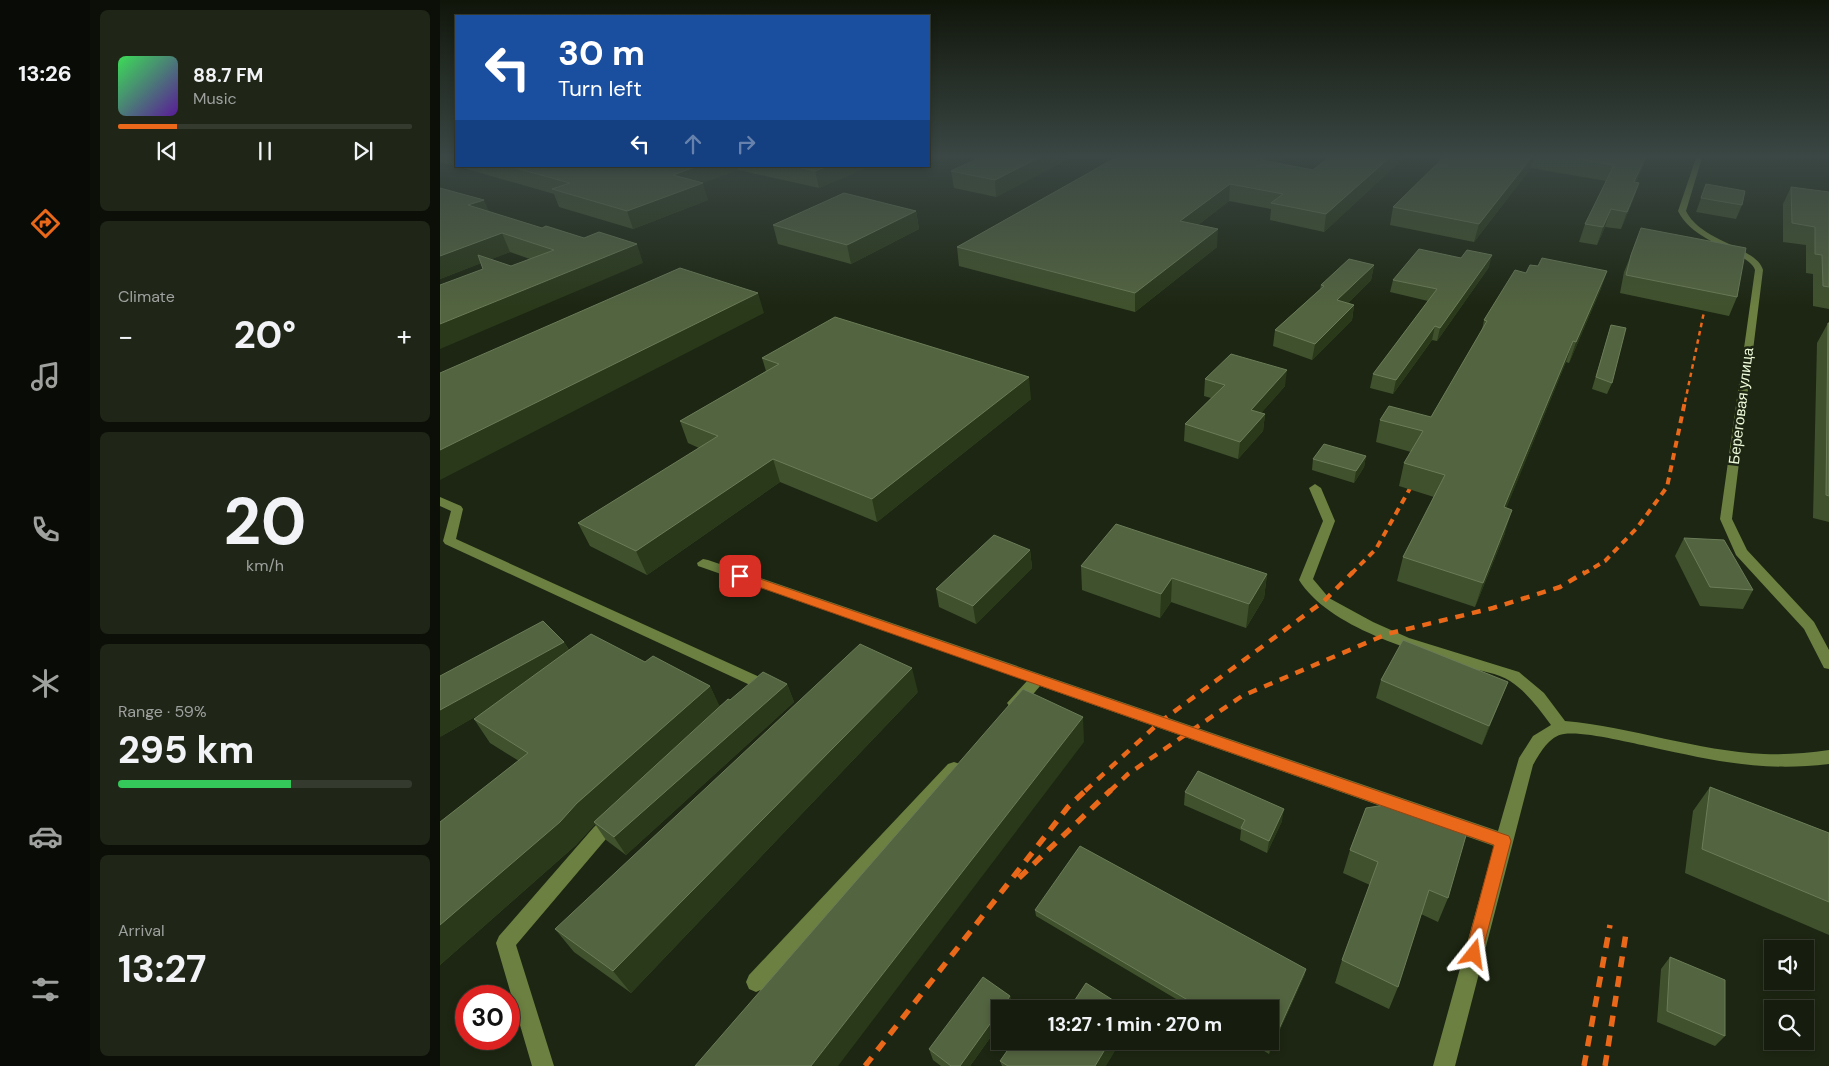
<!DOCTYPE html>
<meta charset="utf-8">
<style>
body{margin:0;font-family:"DM Sans",sans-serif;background:#1f2517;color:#f1f3f6;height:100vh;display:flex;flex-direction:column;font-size:19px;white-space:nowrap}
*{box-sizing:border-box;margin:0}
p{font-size:16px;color:#9ea19e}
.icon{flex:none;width:28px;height:28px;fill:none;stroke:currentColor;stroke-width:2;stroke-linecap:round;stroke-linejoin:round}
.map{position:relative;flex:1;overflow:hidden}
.side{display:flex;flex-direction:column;gap:10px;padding:10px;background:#0c0f08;width:350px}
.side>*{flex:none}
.banner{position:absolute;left:15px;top:15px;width:475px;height:152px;border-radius:0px;box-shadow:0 2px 8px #0003,0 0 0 1px #353a2e;background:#1a4fa0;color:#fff;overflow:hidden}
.tools{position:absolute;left:1324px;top:940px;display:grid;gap:10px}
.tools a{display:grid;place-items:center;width:50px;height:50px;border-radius:0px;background:#161c0e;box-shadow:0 2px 8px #0003,0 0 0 1px #353a2e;font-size:25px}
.speed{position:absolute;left:15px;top:985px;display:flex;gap:10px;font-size:25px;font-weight:700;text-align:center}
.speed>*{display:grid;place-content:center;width:65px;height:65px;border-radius:50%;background:#161c0e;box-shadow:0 2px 8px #0003,0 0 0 1px #353a2e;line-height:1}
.speed .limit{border:8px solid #d22;background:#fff;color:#111}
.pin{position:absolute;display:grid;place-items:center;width:42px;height:42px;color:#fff;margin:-21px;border-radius:10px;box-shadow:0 2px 8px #0006}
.me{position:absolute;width:55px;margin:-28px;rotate:15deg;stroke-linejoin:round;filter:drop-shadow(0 0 4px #0008)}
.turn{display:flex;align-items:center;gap:18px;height:105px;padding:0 20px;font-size:22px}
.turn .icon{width:65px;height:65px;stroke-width:2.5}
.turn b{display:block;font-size:35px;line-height:42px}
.lanes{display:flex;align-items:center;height:48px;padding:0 20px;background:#0003;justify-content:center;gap:25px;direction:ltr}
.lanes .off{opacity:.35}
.big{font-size:38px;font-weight:700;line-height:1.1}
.side .card{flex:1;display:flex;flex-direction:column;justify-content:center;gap:8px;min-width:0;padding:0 18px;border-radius:8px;background:#1f2517}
.side .dial{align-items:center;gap:0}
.dial b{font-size:65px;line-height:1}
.song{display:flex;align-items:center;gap:15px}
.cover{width:60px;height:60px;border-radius:8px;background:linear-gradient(135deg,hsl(130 70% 55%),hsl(270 70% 35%))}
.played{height:5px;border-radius:2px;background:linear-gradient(90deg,#e96819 20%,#353a2e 20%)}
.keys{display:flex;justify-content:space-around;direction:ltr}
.heat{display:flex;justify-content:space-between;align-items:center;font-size:28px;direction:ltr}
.charge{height:8px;border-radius:4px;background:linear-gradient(90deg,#34c759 59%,#353a2e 0)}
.trip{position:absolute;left:551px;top:1000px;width:288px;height:50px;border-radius:0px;background:#161c0e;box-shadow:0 2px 8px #0003,0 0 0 1px #353a2e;font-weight:700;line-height:50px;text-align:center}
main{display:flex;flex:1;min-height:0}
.tab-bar{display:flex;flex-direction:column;width:90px;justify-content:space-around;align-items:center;background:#090b06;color:#9ea19e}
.tab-bar .icon{width:35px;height:35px}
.tab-bar .selected{color:#e96819}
.tab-bar b{font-size:22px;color:#f1f3f6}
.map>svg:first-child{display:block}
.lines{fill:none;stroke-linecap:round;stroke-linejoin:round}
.minor{fill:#6c8041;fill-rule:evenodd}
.rail-far3{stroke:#e96819;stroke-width:2.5;stroke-dasharray:4.5 4;stroke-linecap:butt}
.rail-far2{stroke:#e96819;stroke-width:4;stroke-dasharray:7 5.5;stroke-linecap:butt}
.rail-far1{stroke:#e96819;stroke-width:4.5;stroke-dasharray:9 8;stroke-linecap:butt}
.rail{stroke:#e96819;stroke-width:5.5;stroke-dasharray:11 9;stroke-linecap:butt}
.wall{fill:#40522d;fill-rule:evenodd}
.shaded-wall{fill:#2a391a}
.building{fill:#536440;stroke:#6b7c58}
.route{fill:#e96819;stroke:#974410}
.labels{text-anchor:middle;stroke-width:5;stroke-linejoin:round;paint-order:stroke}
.street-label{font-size:15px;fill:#eefbda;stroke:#1d2612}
</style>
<main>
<nav class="tab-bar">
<b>13:26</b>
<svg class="icon selected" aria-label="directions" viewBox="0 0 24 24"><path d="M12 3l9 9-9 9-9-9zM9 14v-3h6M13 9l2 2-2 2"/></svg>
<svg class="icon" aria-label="music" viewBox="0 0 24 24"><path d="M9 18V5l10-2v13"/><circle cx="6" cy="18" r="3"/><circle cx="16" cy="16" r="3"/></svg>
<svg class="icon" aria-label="phone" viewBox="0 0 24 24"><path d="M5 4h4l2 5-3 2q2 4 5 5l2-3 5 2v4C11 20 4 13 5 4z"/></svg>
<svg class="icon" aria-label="climate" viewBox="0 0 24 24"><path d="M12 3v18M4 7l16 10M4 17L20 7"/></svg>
<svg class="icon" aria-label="car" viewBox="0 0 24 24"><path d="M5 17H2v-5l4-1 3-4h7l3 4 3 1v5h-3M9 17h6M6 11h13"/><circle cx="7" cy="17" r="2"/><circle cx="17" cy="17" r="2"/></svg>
<svg class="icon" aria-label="filters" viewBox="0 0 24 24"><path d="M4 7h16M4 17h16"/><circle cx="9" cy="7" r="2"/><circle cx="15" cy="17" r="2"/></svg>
</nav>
<section class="side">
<div class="card">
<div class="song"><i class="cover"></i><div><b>88.7 FM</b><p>Music</p></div></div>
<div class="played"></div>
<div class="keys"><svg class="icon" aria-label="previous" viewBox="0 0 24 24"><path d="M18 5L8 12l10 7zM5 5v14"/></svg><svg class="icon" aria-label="pause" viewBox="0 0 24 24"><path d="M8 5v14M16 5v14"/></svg><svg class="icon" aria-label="next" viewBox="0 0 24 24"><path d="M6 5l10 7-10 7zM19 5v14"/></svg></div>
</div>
<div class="card"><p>Climate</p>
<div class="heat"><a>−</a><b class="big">20°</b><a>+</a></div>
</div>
<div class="card dial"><b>20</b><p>km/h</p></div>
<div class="card"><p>Range · 59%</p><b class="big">295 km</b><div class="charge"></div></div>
<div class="card"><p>Arrival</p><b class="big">13:27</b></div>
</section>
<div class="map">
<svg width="1389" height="1066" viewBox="0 0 1389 1066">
<rect width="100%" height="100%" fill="#1d2612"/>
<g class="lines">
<path class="minor" d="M1256,158H1262L1246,211C1261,242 1317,247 1323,270L1292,519L1307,550L1374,622L1389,650V669L1384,668L1364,629L1296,555L1280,519L1315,270C1310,252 1254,244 1238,211Z
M875,484L881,488L895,521L873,579L889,598L933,622L969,638L1079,672L1104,693L1125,721C1192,727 1257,751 1324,754C1346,755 1367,753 1389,750V764C1323,772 1275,761 1211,747C1191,743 1144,731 1124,734C1109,736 1100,753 1093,765L1015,1066H993L1054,846L600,686C592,695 582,711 570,707L567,703L587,681L258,566L257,563L263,559L268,560L1058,831L1079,758L1093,736L1111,725C1099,709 1087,692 1070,681C1058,673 1039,671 1026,667C975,651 889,628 859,580L883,521L869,488Z
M0,497L21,506L23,509L16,539L326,680L328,684L320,693L315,695L310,693L308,689L310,685L5,544L3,541L11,511L0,506Z
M514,762L520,764L522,769L520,774L323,989L316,992L309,989L306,982L309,975L508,764Z
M171,813L177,816L180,821L177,826L76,945L114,1066H92L56,943L59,936L154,827L165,816Z"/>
<path class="rail-far3" d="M1245,402L1264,312"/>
<path class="rail-far2" d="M911,574L936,549L977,476
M1143,574L1165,561L1197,528L1227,487L1245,401"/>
<path class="rail-far1" d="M645,791L720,722L884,601L913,572
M670,791L688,774L802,696L947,634L1053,608L1120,587L1145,572"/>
<path class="rail" d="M579,878L671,790
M425,1066L628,807L646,790
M1144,1066L1170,925
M1165,1066L1186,933"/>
</g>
<path class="wall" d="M0,158H16V166L0,162Z
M630,158L556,197L514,188L511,171Z
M844,158L837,163L873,170L964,158L884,232L830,220L831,209L789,201L758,225L777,247L695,312L519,266L517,247Z
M1003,158H1207L1196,182L1199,183L1193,200L1181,229L1165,227L1157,245L1139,242L1145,224L1166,181L1091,168L1034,242L950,225L953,207Z
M16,166H430L379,188L298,170L262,183L268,200L193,229L119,207L114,194Z
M1266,184L1302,205L1296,219L1256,212Z
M1351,187L1389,192V309L1373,306V274L1366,273V245L1343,242V204Z
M0,188L49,212L203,263L43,269L41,263L0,279ZM70,252L90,259L71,266L51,259Z
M476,211L479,229L411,264L338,244L333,225Z
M1191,255L1297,297L1289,316L1180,293L1184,272Z
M934,265L931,280L908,303L914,305L912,320L872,360L833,346L835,330L880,289L881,285Z
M1098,266L1167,271L1160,291L1129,363L1126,362L1066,508L1065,533L1035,607L957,581L963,557L994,497L959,486L964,463L971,452L936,442L940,420L991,417L1042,330L1044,320L1086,273Z
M1049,267L997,341L992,340L953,394L930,388L933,374L988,301L950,292L953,280Z
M1388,323H1389V522L1373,518L1377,343Z
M1171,325L1172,383L1167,394L1152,389Z
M322,358L591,399L437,522L340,482L207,575L150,546L138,523L259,448L248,443L240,421L326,371Z
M765,379L845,386L821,413L825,414L823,431L798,459L744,441L745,424L771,398L764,396Z
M926,456L924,467L914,483L872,470L873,459Z
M1244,538L1313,590L1303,609L1260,606L1235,556Z
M590,550L592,568L536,624L499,607L496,589Z
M641,566L827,574L824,598L806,628L731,602L720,618L642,590Z
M124,642L129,650L205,662L270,686L279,706L290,700L347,684L354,702L186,855L166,840L155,824L136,845L0,965V822L79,761L50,743L34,719L45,711L0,737Z
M941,680L1068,682L1042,745L936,698Z
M478,692L191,993L134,952L115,929Z
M1270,787L1389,833V935L1245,873L1253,811Z
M745,792L842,821L827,853L800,840L801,830L744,805Z
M926,808L1008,898L998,922L981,914L958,987L949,1009L895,983L902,960L930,885L903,873L910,850Z
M595,910L865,974L829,1054L808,1041H830V1009H753L596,916Z
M1230,957L1285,1036L1275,1046L1217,1022L1221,969Z
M570,996L572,1007L571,1009H560V1024L530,1066H501L493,1060L489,1049Z
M560,1061L666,1066H562Z"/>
<path class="shaded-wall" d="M598,158H630L556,197L555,180Z
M824,158H844L819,177L821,160Z
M949,158H964L884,232L886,214Z
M1091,158H1094L1091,168L1034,242L1039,224Z
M1205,158H1207L1188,199L1194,182Z
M258,166H298V170L238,192L233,175Z
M388,166H430L379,188L375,171Z
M263,183L268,200L193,229L187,211Z
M1199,183L1193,200L1181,229L1187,212Z
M790,184L789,201L740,239V221Z
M44,200L52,218L28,205Z
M1171,209L1165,227L1157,245L1163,227Z
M476,211L479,229L411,264L407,245Z
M778,229L777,247L695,312V293Z
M62,233L70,252L0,279V256Z
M197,244L203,263L0,349V324Z
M1052,255L1049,267L997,341L1000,328Z
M934,265L931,280L895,316L897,300Z
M1167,271L1160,291L1129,363L1136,342Z
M318,293L324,313L0,480V450Z
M914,305L912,320L872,360L875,344Z
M995,326L992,340L953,394L956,380Z
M1133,341L1126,362L1057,531L1064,507Z
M847,370L845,386L809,427L811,410Z
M589,377L591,399L437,522L432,499Z
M825,414L823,431L798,459L800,442Z
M926,456L924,467L914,483L916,471Z
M333,459L340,482L207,575L196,551Z
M1072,510L1065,533L1035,607L1043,583Z
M590,550L592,568L536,624L533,606Z
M827,574L824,598L806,628L809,604Z
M732,578L731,602L720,618L721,594Z
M124,642L134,660L0,737V710Z
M472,668L478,692L191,993L173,971Z
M1068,682L1060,701L1042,745L1049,726Z
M347,684L354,702L186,855L174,837Z
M270,686L281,709L154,822L155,824L136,845L0,965V925Z
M643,717L644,742L398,1066H371Z
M844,809L842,821L827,853L829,841Z
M866,969L865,974L829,1054L830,1049Z
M570,996L572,1007L571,1009H561Z
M560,1010V1024L530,1066H520Z
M670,1041H681L666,1066H655Z"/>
<path class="building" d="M539,158H598L555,180L511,171Z
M675,158H824L821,160L873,170L888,158H949L886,214L831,203L843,194L790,184L740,221L778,229L695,293L517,247L645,175Z
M1003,158H1091L1039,224L953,207Z
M1132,158H1205L1194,182L1199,183L1187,212L1171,209L1163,227L1145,224L1174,165Z
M68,166H258L233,175L263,183L187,211L112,189L130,183Z
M353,166H388L375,171Z
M1266,184L1305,191L1302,205L1261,198Z
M1351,187L1389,192V287L1383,286L1382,255L1375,254V227L1352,223Z
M0,188L44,200L28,205L102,228L106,226L144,238L159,232L197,244L0,324V285L43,269L38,255L71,266L114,250L62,233L0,256Z
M404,193L476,211L407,245L333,225Z
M1201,228L1306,248L1297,297L1186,275L1191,255Z
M979,249L1021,258L1027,250L1052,255L1000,328L995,326L956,380L933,374L997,289L953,280Z
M1102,258L1167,271L1136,342L1133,341L1064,507L1072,510L1043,583L963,557L1005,475L964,463L983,431L940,420L949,406L991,417L1047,321L1044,320L1075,270L1086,273L1090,265L1098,266Z
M909,259L934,265L897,300L914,305L875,344L835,330L884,286L881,285Z
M240,268L318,293L0,450V373Z
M395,317L589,377L432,499L333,459L196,551L138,523L278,436L240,421L339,364L322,358Z
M1388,323H1389V496L1386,495Z
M1171,325L1186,328L1172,383L1156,377Z
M791,354L847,370L811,410L825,414L800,442L745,424L785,385L765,379Z
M884,444L926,456L916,471L873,459Z
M676,524L827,574L809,604L732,578L721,594L641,566Z
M554,535L590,550L533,606L496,589Z
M1244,538L1284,540L1313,590L1270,587Z
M103,621L124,642L0,710V676Z
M151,634L205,662L213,656L270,686L137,803L120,822L0,925V822L88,753L34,719Z
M963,640L1068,682L1049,726L941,680Z
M420,644L472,668L173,971L115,929Z
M323,672L347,684L174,837L154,822L288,699L290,700Z
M583,689L643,717L371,1066H255Z
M758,771L844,809L829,841L801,828L805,820L745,792Z
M1270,787L1389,833V902L1262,849Z
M957,803L1027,832L1008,898L989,890L958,987L902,960L938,862L910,850L926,808Z
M640,846L866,969L830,1049L818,1041H830V1009H763L595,910Z
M1230,957L1285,980V1036L1227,1011Z
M543,977L570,996L561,1009H560V1010L520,1066H511L489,1049Z
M646,983L687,1009H629Z
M599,1005L605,1009H596Z
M574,1041H670L655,1066H568L560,1061Z"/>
<linearGradient id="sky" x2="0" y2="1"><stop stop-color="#10150a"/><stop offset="0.51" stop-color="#3a4744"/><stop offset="1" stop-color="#3a4744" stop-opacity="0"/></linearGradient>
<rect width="1389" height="307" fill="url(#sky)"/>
<path class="route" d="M300,572L1069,836L1071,841L1040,960L1034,962L1028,960L1025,954L1054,845L296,579L294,576L296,573Z"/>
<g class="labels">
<g class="street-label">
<text transform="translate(1301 406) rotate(-83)" y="5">Береговая улица</text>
</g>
</g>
</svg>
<div class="tools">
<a><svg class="icon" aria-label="sound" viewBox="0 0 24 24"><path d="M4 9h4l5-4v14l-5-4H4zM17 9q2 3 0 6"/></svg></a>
<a><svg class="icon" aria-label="search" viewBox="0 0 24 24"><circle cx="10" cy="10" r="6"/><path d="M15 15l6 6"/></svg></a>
</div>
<div class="speed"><div class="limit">30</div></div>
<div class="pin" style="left:300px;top:576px;background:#d93025"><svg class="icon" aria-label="arrive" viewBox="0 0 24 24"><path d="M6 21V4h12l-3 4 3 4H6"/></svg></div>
<svg class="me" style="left:1034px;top:954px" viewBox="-20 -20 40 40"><path d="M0-17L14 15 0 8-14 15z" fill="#e96819" stroke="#fff" stroke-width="4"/></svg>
<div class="trip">13:27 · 1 min · 270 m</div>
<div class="banner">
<div class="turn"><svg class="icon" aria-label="left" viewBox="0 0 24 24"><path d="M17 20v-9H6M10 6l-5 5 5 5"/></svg><div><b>30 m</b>Turn left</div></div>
<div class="lanes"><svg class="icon" aria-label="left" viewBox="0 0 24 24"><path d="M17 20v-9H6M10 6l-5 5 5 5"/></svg><svg class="icon off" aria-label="ahead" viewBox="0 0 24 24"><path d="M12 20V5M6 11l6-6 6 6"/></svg><svg class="icon off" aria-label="right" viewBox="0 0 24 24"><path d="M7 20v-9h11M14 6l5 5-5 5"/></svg></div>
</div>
</div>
</main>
